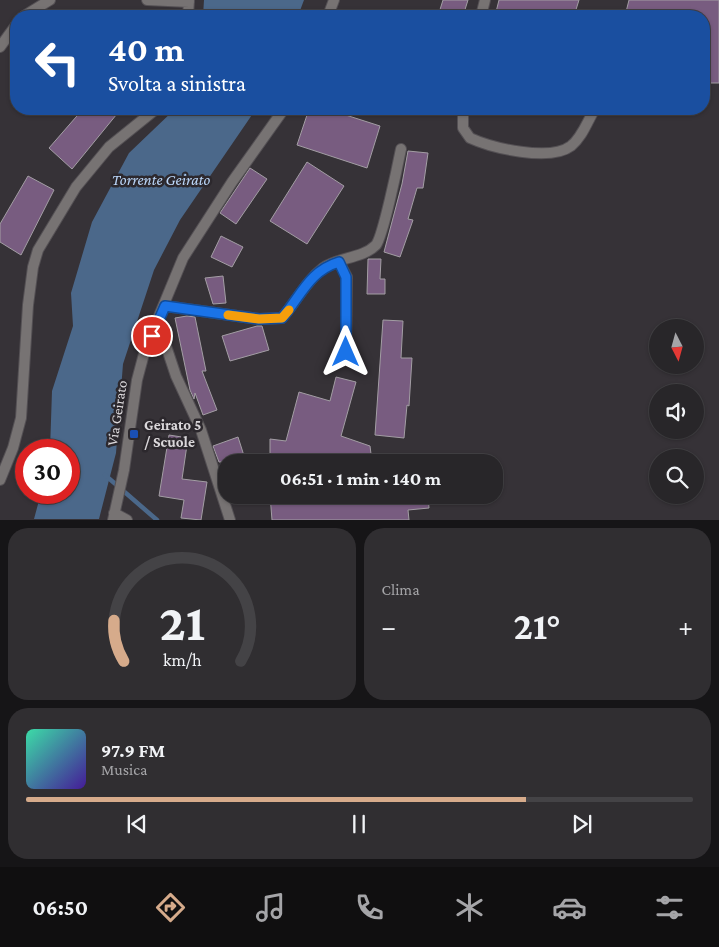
<!DOCTYPE html>
<html lang="it">
<meta charset="utf-8">
<style>
body{margin:0;font-family:"Crimson Pro",serif;background:#302e31;color:#f1f3f6;height:100vh;display:flex;flex-direction:column;font-size:19px;white-space:nowrap}
*{box-sizing:border-box;margin:0}
p{font-size:16px;color:#a5a5a8}
.icon{flex:none;width:28px;height:28px;fill:none;stroke:currentColor;stroke-width:2;stroke-linecap:round;stroke-linejoin:round}
.map{position:relative;height:520px;overflow:hidden}
.panel{display:flex;flex-direction:column;gap:8px;padding:8px;background:#161517;flex:1}
.panel>*{flex:none}
.hud{position:absolute;left:10px;top:10px;width:700px;height:105px;border-radius:20px;box-shadow:0 1px 4px #0004,0 0 0 1px #444346;background:#1a4fa0;color:#fff;overflow:hidden}
.needle{width:32px;rotate:174deg}
.controls{position:absolute;left:649px;top:319px;display:grid;gap:10px}
.controls a{display:grid;place-items:center;width:55px;height:55px;border-radius:50%;background:#282629;box-shadow:0 1px 4px #0004,0 0 0 1px #444346;font-size:25px}
.speed{position:absolute;left:15px;top:439px;display:flex;gap:10px;font-size:25px;font-weight:700;text-align:center}
.speed>*{display:grid;place-content:center;width:65px;height:65px;border-radius:50%;background:#282629;box-shadow:0 1px 4px #0004,0 0 0 1px #444346;line-height:1}
.speed .limit{border:8px solid #d22;background:#fff;color:#111}
.pin{position:absolute;display:grid;place-items:center;width:42px;height:42px;color:#fff;margin:-21px;border:2px solid #fff;border-radius:50%;box-shadow:0 1px 5px #0007}
.me{position:absolute;width:55px;margin:-28px;rotate:0deg;stroke-linejoin:round;filter:drop-shadow(0 0 4px #0008)}
.turn{display:flex;align-items:center;gap:18px;height:105px;padding:0 15px;font-size:22px}
.turn .icon{width:65px;height:65px;stroke-width:2.5}
.turn b{display:block;font-size:35px;line-height:42px}
.big{font-size:38px;font-weight:700;line-height:1.1}
.panel .tile{flex:1;display:flex;flex-direction:column;justify-content:center;gap:8px;min-width:0;padding:0 18px;border-radius:20px;background:#302e31}
.panel .dial{align-items:center;gap:0}
.dial svg{height:130px;overflow:visible;fill:none;stroke:#444346;stroke-width:7;stroke-linecap:round;text-anchor:middle}
.dial text{fill:#f1f3f6;stroke:none}
.song{display:flex;align-items:center;gap:15px}
.cover{width:60px;height:60px;border-radius:8px;background:linear-gradient(135deg,hsl(160 70% 55%),hsl(260 70% 35%))}
.played{height:5px;border-radius:2px;background:linear-gradient(90deg,#d6ab8b 75%,#444346 75%)}
.keys{display:flex;justify-content:space-around;direction:ltr}
.heat{display:flex;justify-content:space-between;align-items:center;font-size:28px;direction:ltr}
.panel .tiles{flex:1;display:grid;gap:8px;grid-template-columns:1fr 1fr}
.tile:last-child{grid-column:span 2}
.trip{position:absolute;left:218px;top:454px;width:285px;height:50px;border-radius:20px;background:#282629;box-shadow:0 1px 4px #0004,0 0 0 1px #444346;font-weight:700;line-height:50px;text-align:center}
.menu{display:flex;height:80px;justify-content:space-around;align-items:center;background:#100f10;color:#a5a5a8}
.menu .icon{width:35px;height:35px}
.menu .current{color:#d6ab8b}
.menu b{font-size:22px;color:#f1f3f6}
.map>svg:first-child{display:block}
.water{fill:#4b688a}
.lines{fill:none;stroke-linecap:round;stroke-linejoin:round}
.stream{stroke:#4b688a;stroke-width:4.5}
.building{fill:#785c80;stroke:#a39ea4}
.street-casing{stroke:#545054;stroke-width:12}
.street{stroke:#777373;stroke-width:10}
.route-casing{stroke:#114b97;stroke-width:12}
.route{stroke:#1a73e8;stroke-width:9}
.slow{stroke:#f59e0b;stroke-width:9}
.transit-dot{fill:#1a4fb4;stroke:#2c282d;stroke-width:2}
.labels{text-anchor:middle;stroke-width:5;stroke-linejoin:round;paint-order:stroke}
.street-label{font-size:15px;fill:#dad7da;stroke:#2c282d}
.poi-label{font-size:15px;font-weight:bold;fill:#dad7da;stroke:#2c282d;text-anchor:start}
.water-label{font-size:16px;font-style:italic;fill:#bbd7fa;stroke:#2c282d}
</style>
<div class="map">
<svg width="719" height="520" viewBox="0 0 719 520">
<rect width="100%" height="100%" fill="#363237"/>
<path class="water" d="M204,0H304L298,16H203Z
M175,109H256L180,220L154,270L123,364L116,453L99,519H34L41,493L69,492V450H50L52,391L73,326L71,293L92,222L129,153Z"/>
<g class="lines">
<path class="stream" d="M105,475L157,520"/>
</g>
<path class="building" d="M443,0H468L463,16H438Z
M499,0H579L574,16H495Z
M629,0H719V83H704V16H625Z
M83,109H121L72,169L49,148Z
M309,109H327L380,126L367,168L297,145Z
M408,151L428,153L423,188H417L408,219L413,220L400,257L384,252L402,184Z
M307,162L344,186L307,244L270,221Z
M250,168L267,179L236,224L220,213Z
M28,176L54,190L21,255L0,242V224Z
M221,236L243,247L232,267L211,257Z
M368,259H381L380,279H385V294H367Z
M223,276L226,303L213,304L205,278Z
M187,316L195,317L206,371H202L217,410L203,415L195,393L194,399L190,390L175,318Z
M383,320L403,321L401,358H412L409,406L407,405L404,438L375,435Z
M257,326H262L269,350L230,361L222,336Z
M336,377L356,382L341,436L370,446L372,462H279V455L270,454V439L286,441L299,392L330,401Z
M169,435L188,438L182,479L207,482L201,520L181,518L184,500L159,496Z
M238,437L246,462H219L213,446Z
M270,495H428L429,508L408,510L409,520H272Z"/>
<g class="lines">
<defs>
<path id="street" d="M147,0L189,2
M24,16L50,0
M188,16L189,0
M328,16L334,0
M481,16L485,0
M0,47L16,25
M463,109V128L470,138C492,148 550,162 571,146C581,138 586,125 592,114
M339,262L347,277L346,352
M165,306L259,319L282,318C296,302 306,281 323,268C338,257 362,259 376,245C383,236 398,164 401,149
M158,322L176,376L201,430L230,520
M0,480L13,448L21,418L28,305L33,267L38,250L76,187L109,147L156,109
M114,513L127,520
M113,520L124,470L137,380L145,350L183,258L232,182L284,109"/>
</defs>
<use href="#street" class="street-casing"/>
<use href="#street" class="street"/>
</g>
<g class="lines">
<defs>
<path id="route" d="M152,336L165,306L259,319L282,318C301,296 309,271 339,262L346,277V352"/>
</defs>
<use href="#route" class="route-casing"/>
<use href="#route" class="route"/>
<path class="slow" d="M228,315L259,319L282,318L289,310"/>
</g>
<rect class="transit-dot" x="129" y="429" width="10" height="10" rx="2.5"/>
<g class="labels">
<g class="street-label">
<text transform="translate(117 413) rotate(-81)" y="5">Via Geirato</text>
</g>
<g class="poi-label">
<text x="144" y="430">Geirato 5<tspan x="144" dy="17">/ Scuole</tspan></text>
</g>
<g class="water-label">
<text x="161" y="185">Torrente Geirato</text>
</g>
</g>
</svg>
<div class="controls">
<a><svg class="needle" viewBox="-14 -14 28 28"><path d="M0-13l5 13h-10z" fill="#e53935"/><path d="M0 13l5-13h-10z" fill="#a5a5a8"/></svg></a>
<a><svg class="icon" aria-label="sound" viewBox="0 0 24 24"><path d="M4 9h4l5-4v14l-5-4H4zM17 9q2 3 0 6"/></svg></a>
<a><svg class="icon" aria-label="search" viewBox="0 0 24 24"><circle cx="10" cy="10" r="6"/><path d="M15 15l6 6"/></svg></a>
</div>
<div class="speed"><div class="limit">30</div></div>
<div class="pin" style="left:152px;top:336px;background:#d93025"><svg class="icon" aria-label="arrive" viewBox="0 0 24 24"><path d="M6 21V4h12l-3 4 3 4H6"/></svg></div>
<svg class="me" style="left:346px;top:352px" viewBox="-20 -20 40 40"><path d="M0-17L14 15 0 8-14 15z" fill="#1a73e8" stroke="#fff" stroke-width="4"/></svg>
<div class="trip">06:51 · 1 min · 140 m</div>
<div class="hud">
<div class="turn"><svg class="icon" aria-label="left" viewBox="0 0 24 24"><path d="M17 20v-9H6M10 6l-5 5 5 5"/></svg><div><b>40 m</b>Svolta a sinistra</div></div>
</div>
</div>
<section class="panel">
<div class="tiles">
<div class="tile dial"><svg viewBox="0 0 100 80">
<path d="M14 69A42 42 0 1 1 86 69"/>
<path d="M14 69A42 42 0 0 1 8 44" stroke="#d6ab8b"/>
<text x="50" y="56" font-size="32" font-weight="700">21</text>
<text x="50" y="72" font-size="11">km/h</text>
</svg></div>
<div class="tile"><p>Clima</p>
<div class="heat"><a>−</a><b class="big">21°</b><a>+</a></div>
</div>
<div class="tile">
<div class="song"><i class="cover"></i><div><b>97.9 FM</b><p>Musica</p></div></div>
<div class="played"></div>
<div class="keys"><svg class="icon" aria-label="previous" viewBox="0 0 24 24"><path d="M18 5L8 12l10 7zM5 5v14"/></svg><svg class="icon" aria-label="pause" viewBox="0 0 24 24"><path d="M8 5v14M16 5v14"/></svg><svg class="icon" aria-label="next" viewBox="0 0 24 24"><path d="M6 5l10 7-10 7zM19 5v14"/></svg></div>
</div>
</div>
</section>
<nav class="menu">
<b>06:50</b>
<svg class="icon current" aria-label="directions" viewBox="0 0 24 24"><path d="M12 3l9 9-9 9-9-9zM9 14v-3h6M13 9l2 2-2 2"/></svg>
<svg class="icon" aria-label="music" viewBox="0 0 24 24"><path d="M9 18V5l10-2v13"/><circle cx="6" cy="18" r="3"/><circle cx="16" cy="16" r="3"/></svg>
<svg class="icon" aria-label="phone" viewBox="0 0 24 24"><path d="M5 4h4l2 5-3 2q2 4 5 5l2-3 5 2v4C11 20 4 13 5 4z"/></svg>
<svg class="icon" aria-label="climate" viewBox="0 0 24 24"><path d="M12 3v18M4 7l16 10M4 17L20 7"/></svg>
<svg class="icon" aria-label="car" viewBox="0 0 24 24"><path d="M5 17H2v-5l4-1 3-4h7l3 4 3 1v5h-3M9 17h6M6 11h13"/><circle cx="7" cy="17" r="2"/><circle cx="17" cy="17" r="2"/></svg>
<svg class="icon" aria-label="filters" viewBox="0 0 24 24"><path d="M4 7h16M4 17h16"/><circle cx="9" cy="7" r="2"/><circle cx="15" cy="17" r="2"/></svg>
</nav>
